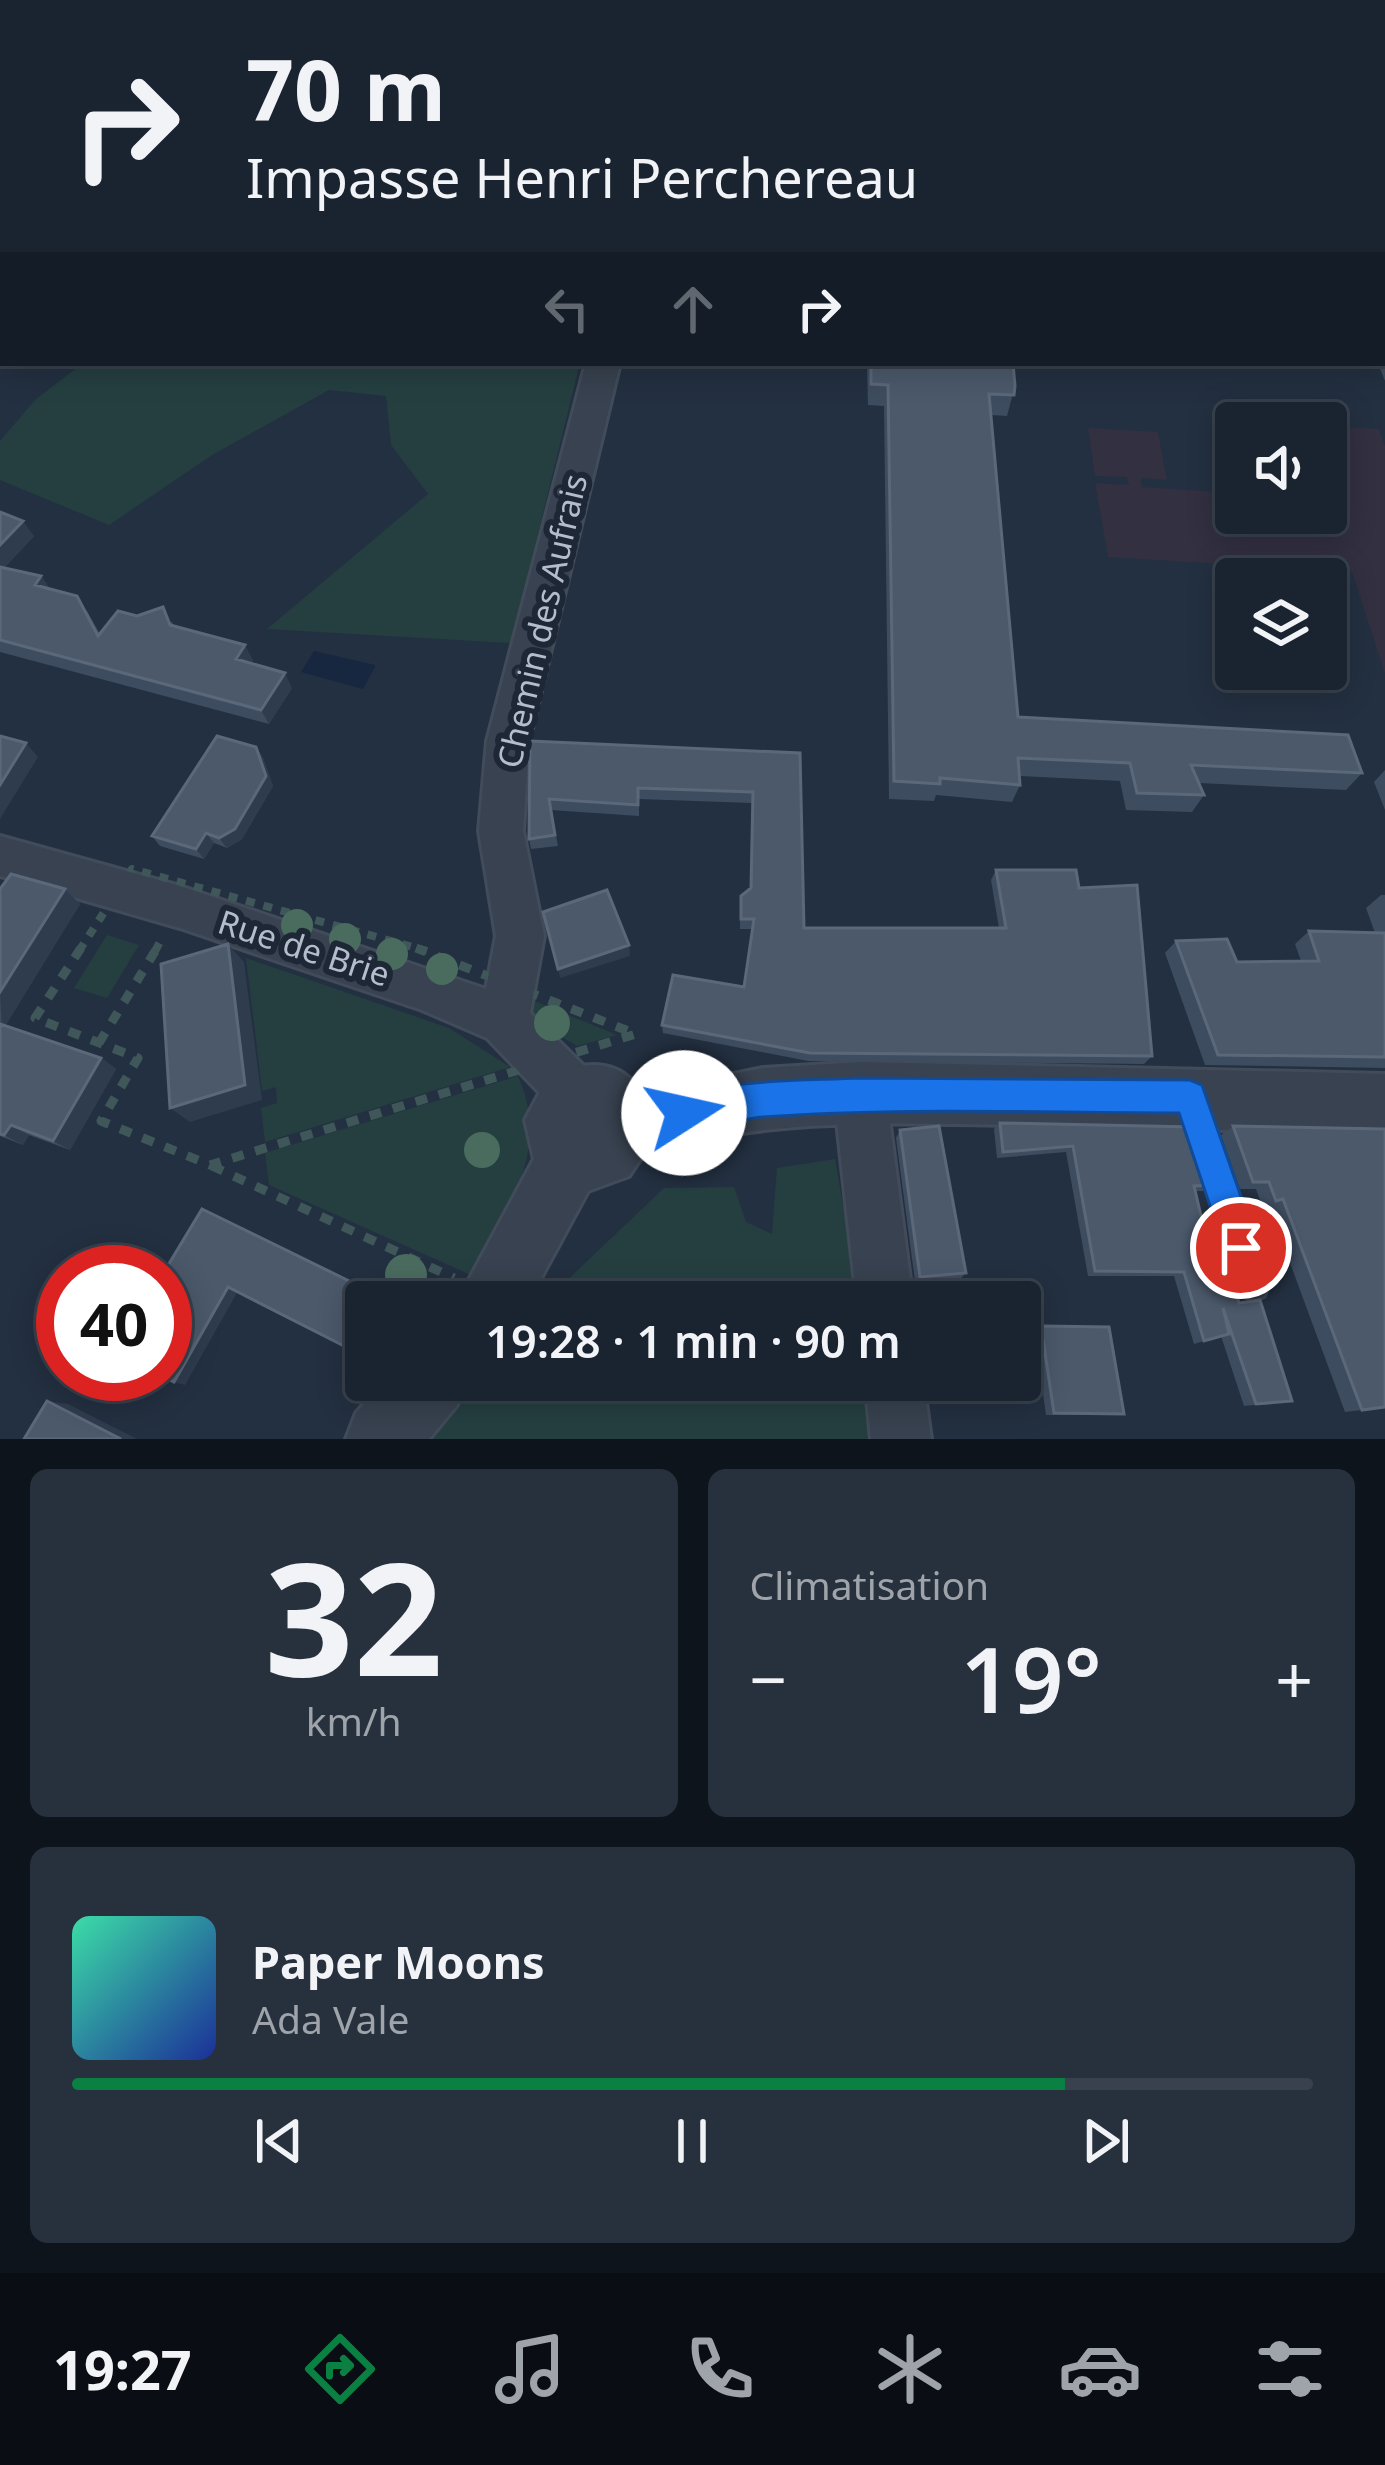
<!DOCTYPE html>
<html lang="fr">
<meta charset="utf-8">
<style>
body{margin:0;font-family:"Noto Sans",sans-serif;background:#27303d;color:#f1f3f6;height:100vh;display:flex;flex-direction:column;font-size:45px;white-space:nowrap}
*{box-sizing:border-box;margin:0}
p{font-size:39px;color:#9fa4ab}
.icon{flex:none;width:66px;height:66px;fill:none;stroke:currentColor;stroke-width:2;stroke-linecap:round;stroke-linejoin:round}
.map{position:relative;height:1439px;overflow:hidden}
.panel{display:flex;flex-direction:column;gap:30px;padding:30px;background:#0e141b;flex:1}
.panel>*{flex:none}
.guide{position:absolute;left:0px;top:0px;width:1386px;height:366px;box-shadow:0 6px 30px #0003,0 0 0 3px #38414d;background:#1a2431;color:#f1f3f6;overflow:hidden}
.tools{position:absolute;left:1215px;top:402px;display:grid;gap:24px}
.tools a{display:grid;place-items:center;width:132px;height:132px;border-radius:12px;background:#1a2431;box-shadow:0 6px 30px #0003,0 0 0 3px #38414d;font-size:60px}
.speed{position:absolute;left:36px;top:1245px;display:flex;gap:24px;font-size:60px;font-weight:700;text-align:center}
.speed>*{display:grid;place-content:center;width:156px;height:156px;border-radius:50%;background:#1a2431;box-shadow:0 6px 30px #0003,0 0 0 3px #38414d;line-height:1}
.speed .limit{border:18px solid #d22;background:#fff;color:#111}
.pin{position:absolute;display:grid;place-items:center;width:102px;height:102px;color:#fff;margin:-51px;border:6px solid #fff;border-radius:50%;box-shadow:0 3px 12px #0007}
.me{position:absolute;width:132px;margin:-66px;rotate:80deg;stroke-linejoin:round;filter:drop-shadow(0 0 9px #0008)}
.turn{display:flex;align-items:center;gap:42px;height:252px;padding:0 48px;font-size:54px}
.turn .icon{width:156px;height:156px;stroke-width:2.5}
.turn b{display:block;font-size:84px;line-height:102px}
.lanes{display:flex;align-items:center;height:114px;padding:0 48px;background:#0003;justify-content:center;gap:60px;direction:ltr}
.lanes .off{opacity:.35}
.big{font-size:90px;font-weight:600;line-height:1.1}
.panel .widget{flex:1;display:flex;flex-direction:column;justify-content:center;gap:18px;min-width:0;padding:0 42px;border-radius:18px;background:#27303d}
.panel .dial{align-items:center;gap:0}
.dial b{font-size:156px;line-height:1}
.song{display:flex;align-items:center;gap:36px}
.cover{width:144px;height:144px;border-radius:18px;background:linear-gradient(135deg,hsl(160 70% 55%),hsl(230 70% 35%))}
.played{height:12px;border-radius:6px;background:linear-gradient(90deg,#0b8043 80%,#38414d 80%)}
.keys{display:flex;justify-content:space-around;direction:ltr}
.heat{display:flex;justify-content:space-between;align-items:center;font-size:66px;direction:ltr}
.panel .tiles{flex:1;display:grid;gap:30px;grid-template-columns:1fr 1fr}
.widget:last-child{grid-column:span 2}
.trip{position:absolute;left:345px;top:1281px;width:696px;height:120px;border-radius:12px;background:#1a2431;box-shadow:0 6px 30px #0003,0 0 0 3px #38414d;font-weight:600;line-height:120px;text-align:center}
.tab-bar{display:flex;height:192px;justify-content:space-around;align-items:center;background:#0a0e14;color:#9fa4ab}
.tab-bar .icon{width:84px;height:84px}
.tab-bar .selected{color:#0b8043}
.tab-bar b{font-size:54px;color:#f1f3f6}
.map>svg:first-child{display:block}
.medical{fill:#323041}
.green{fill:#253f41}
.water{fill:#16273f}
.lines{fill:none;stroke-linecap:round;stroke-linejoin:round}
.service-casing{stroke:#414b59;stroke-width:6}
.minor-casing{stroke:#414b59;stroke-width:6}
.tertiary-casing{stroke:#414b59;stroke-width:6}
.path-far2{stroke:#3f5759;stroke-width:4.5;stroke-dasharray:6 6;stroke-linecap:butt}
.path-far1{stroke:#3f5759;stroke-width:8;stroke-dasharray:9 9;stroke-linecap:butt}
.path{stroke:#3f5759;stroke-width:9;stroke-dasharray:12 12;stroke-linecap:butt}
.service{fill:#384250;fill-rule:evenodd}
.minor{fill:#384250;fill-rule:evenodd}
.tertiary{fill:#384250;fill-rule:evenodd}
.tree{fill:#4a6c5e}
.wall{fill:#3e4c5f}
.shaded-wall{fill:#2e3c4e}
.building{fill:#4b596b;stroke:#5b687a;stroke-width:3}
.route{fill:#1a73e8;stroke:#114b97;stroke-width:3}
.labels{text-anchor:middle;stroke-width:12;stroke-linejoin:round;paint-order:stroke}
.street-label{font-size:33px;fill:#b4bdcb;stroke:#1d2735}
</style>
<div class="map">
<svg width="1385" height="1439" viewBox="0 0 1385 1439">
<rect width="100%" height="100%" fill="#233041"/>
<path class="medical" d="M1326,426L1379,429L1385,446V674L1352,572L1108,557L1095,483L1129,485L1127,477L1095,476L1088,428L1158,432L1167,480L1141,478L1142,487L1236,493V513H1326Z"/>
<path class="green" d="M83,363H580L511,643L267,629L428,494L391,445L386,396L329,390L212,455L109,525L0,480V441L36,399Z
M107,935L139,945L107,998L74,988Z
M246,958L449,1028L510,1067L265,1142L261,1108L277,1103L276,1087L262,1091Z
M530,999L617,1035L577,1046L530,1017Z
M518,1076C551,1149 508,1213 471,1275L269,1185L265,1153Z
M835,1159L860,1302H544L664,1188L734,1187L746,1222L772,1234L777,1168Z
M491,1380H874L884,1439H425L460,1404L497,1403Z"/>
<path class="water" d="M314,651L375,665V667L363,689L301,672Z"/>
<g class="lines">
<defs>
<path id="service" d="M1383,41H1385V49H1383Z
M1383,121H1385V134H1383Z
M1193,1091L1202,1095L1206,1104L1268,1286L1264,1296L1254,1300L1244,1296L1240,1286L1180,1104L1184,1095Z"/>
<path id="minor" d="M586,363H620L529,741L523,831L544,936L530,1013L595,1077L603,1095L595,1113L577,1121L559,1113L487,1038L422,1010L180,928L0,876V836L180,886L486,989L496,936L479,831L487,741Z
M860,1069L878,1077L886,1095L913,1302H857L834,1095L842,1077Z
M865,1380H923L931,1439H871Z"/>
<path id="tertiary" d="M862,1062L1385,1074V1136C1262,1131 1140,1127 1017,1125C892,1123 763,1117 643,1155L629,1176L588,1191L528,1302H457L534,1159L525,1120L548,1077C580,1061 620,1056 641,1093L763,1068Z
M385,1380H467L457,1405L429,1439H346L356,1413Z"/>
</defs>
<use href="#service" class="service-casing"/>
<use href="#minor" class="minor-casing"/>
<use href="#tertiary" class="tertiary-casing"/>
<path class="path-far2" d="M1011,0L1045,3"/>
<path class="path-far1" d="M79,951L132,869L427,951
M155,951L160,942"/>
<path class="path" d="M81,948L35,1018L138,1058L101,1121L210,1165L636,1034L416,948
M99,1043L157,948
M212,1166L454,1278"/>
<use href="#service" class="service"/>
<use href="#minor" class="minor"/>
<use href="#tertiary" class="tertiary"/>
</g>
<g class="tree">
<circle cx="297" cy="925" r="16"/>
<circle cx="345" cy="939" r="16"/>
<circle cx="392" cy="954" r="16"/>
<circle cx="442" cy="969" r="16"/>
<circle cx="552" cy="1023" r="18"/>
<circle cx="660" cy="1079" r="18"/>
<circle cx="482" cy="1150" r="18"/>
<circle cx="406" cy="1275" r="21"/>
</g>
<path class="wall" d="M1383,275H1385V381L1378,363H1383Z
M859,363H1013L1015,386L1007,416L991,415L1018,717L1362,773L1346,790L1199,783L1204,795L1192,812L1126,810L1120,781L1020,776V785L1012,802L936,795L934,801L889,799L884,406L868,405L867,367H859Z
M0,512L34,536L4,568L41,576L50,589L87,611L100,634L137,616L172,622L174,626L253,660L251,664L292,688L269,724L0,652Z
M530,741L800,753L804,928H999L991,880L996,870L1079,888L1152,1056L1144,1064L808,1061L663,1033L662,1025L744,987L752,929H740V906L750,889L752,803L639,799V816L551,810L558,846L531,849L529,839Z
M256,747L263,758L273,786L242,839L227,848L214,843L204,859L160,846L152,836Z
M1385,770V810L1374,782Z
M0,889H65L80,904L5,1026L101,1058L116,1069L70,1150L29,1135L23,1145L0,1136Z
M1381,895H1385V1068L1205,1065L1165,953L1176,941L1237,962L1301,961L1295,944L1309,931L1375,933L1366,908Z
M1000,1123L1213,1185L1204,1191H1195L1215,1275L1239,1303L1292,1401L1244,1406L1221,1336L1194,1344L1174,1276H1088L1066,1152L997,1158L994,1129Z
M1233,1126L1385,1129V1407L1345,1412L1269,1206L1263,1208L1256,1189H1240L1221,1135Z
M900,1130L966,1273L961,1278L915,1281L896,1138Z
M1041,1326L1124,1414L1114,1415H1046L1034,1330Z"/>
<path class="shaded-wall" d="M23,521L34,536L0,572V545Z
M41,576L52,592L35,585Z
M245,645L253,660L244,674L236,659Z
M285,673L292,688L269,724L261,710Z
M26,743L38,757L0,819V785Z
M256,747L263,758L273,786L242,839L227,848L219,838Z
M206,833L214,843L204,859L196,849Z
M65,889L80,904L2,1031L0,992Z
M228,944L244,962L262,1100L190,1122L170,1108Z
M629,945L630,956L560,978L558,969Z
M101,1058L116,1069L70,1150L53,1141Z
M11,1125L29,1135L23,1145L4,1135Z
M228,1287L238,1291L185,1385L174,1382Z
M362,1335L366,1337V1344L361,1354L354,1351Z
M47,1401L68,1404L137,1439H121Z"/>
<path class="building" d="M1383,275H1385V329L1383,324Z
M871,363H1013L1015,386L1014,395L989,394L1018,717L1348,735L1362,773L1191,765L1204,795L1137,793L1130,763L1018,758L1020,785L940,778V784L894,781L888,385L871,384Z
M0,512L23,521L0,545Z
M0,567L41,576L35,585L77,596L98,636L118,611L137,616L163,607L170,625L245,645L236,659L285,673L261,710L0,640Z
M0,736L26,743L0,785Z
M217,736L256,747L266,776L235,829L219,838L206,833L196,849L152,836Z
M530,741L800,753L804,928H1006L996,870H1076L1079,888L1137,885L1152,1056L810,1053L662,1025L673,975L744,987L754,919H741V896L751,888L753,792L638,788V805L549,799L555,835L529,839Z
M11,874L65,889L0,992V889Z
M607,890L629,945L558,969L543,912Z
M1309,931L1385,933V1057L1218,1055L1176,941L1227,939L1237,962L1319,961Z
M228,944L245,1085L170,1108L161,964Z
M0,1024L101,1058L53,1141L11,1125L4,1135L0,1134Z
M1000,1123L1194,1127L1213,1185L1194,1186L1215,1275H1231L1239,1303L1260,1300L1292,1401L1256,1404L1223,1308L1229,1334L1204,1341L1184,1272L1095,1271L1073,1146L1003,1152Z
M939,1126L966,1273L920,1277L900,1130Z
M1233,1126L1385,1129V1407L1362,1410L1283,1199L1276,1201L1269,1182H1253Z
M202,1209L392,1302H366V1337L362,1335L354,1351L228,1287L174,1382L158,1374H165L164,1272Z
M1041,1326L1109,1327L1124,1414L1054,1413Z
M47,1401L121,1439H24Z"/>
<path class="route" d="M860,1078L1190,1080L1202,1085L1259,1248L1253,1260L1241,1266L1228,1260L1179,1113C1040,1113 901,1107 763,1117C735,1119 699,1136 672,1125L667,1113L672,1101C729,1078 800,1081 860,1078Z"/>
<g class="labels">
<g class="street-label">
<text transform="translate(542 621) rotate(-77)" y="12">Chemin des Aufrais</text>
<text transform="translate(304 948) rotate(18)" y="12">Rue de Brie</text>
</g>
</g>
</svg>
<div class="tools">
<a><svg class="icon" aria-label="sound" viewBox="0 0 24 24"><path d="M4 9h4l5-4v14l-5-4H4zM17 9q2 3 0 6"/></svg></a>
<a><svg class="icon" aria-label="layers" viewBox="0 0 24 24"><path d="M12 4l9 5-9 5-9-5zM3 14l9 5 9-5"/></svg></a>
</div>
<div class="speed"><div class="limit">40</div></div>
<div class="pin" style="left:1241px;top:1248px;background:#d93025"><svg class="icon" aria-label="arrive" viewBox="0 0 24 24"><path d="M6 21V4h12l-3 4 3 4H6"/></svg></div>
<svg class="me" style="left:684px;top:1113px" viewBox="-20 -20 40 40"><circle r="19" fill="#fff"/><path d="M0-13L10 11 0 6-10 11z" fill="#1a73e8"/></svg>
<div class="trip">19:28 · 1 min · 90 m</div>
<div class="guide">
<div class="turn"><svg class="icon" aria-label="right" viewBox="0 0 24 24"><path d="M7 20v-9h11M14 6l5 5-5 5"/></svg><div><b>70 m</b>Impasse Henri Perchereau</div></div>
<div class="lanes"><svg class="icon off" aria-label="left" viewBox="0 0 24 24"><path d="M17 20v-9H6M10 6l-5 5 5 5"/></svg><svg class="icon off" aria-label="ahead" viewBox="0 0 24 24"><path d="M12 20V5M6 11l6-6 6 6"/></svg><svg class="icon" aria-label="right" viewBox="0 0 24 24"><path d="M7 20v-9h11M14 6l5 5-5 5"/></svg></div>
</div>
</div>
<section class="panel">
<div class="tiles">
<div class="widget dial"><b>32</b><p>km/h</p></div>
<div class="widget"><p>Climatisation</p>
<div class="heat"><a>−</a><b class="big">19°</b><a>+</a></div>
</div>
<div class="widget">
<div class="song"><i class="cover"></i><div><b>Paper Moons</b><p>Ada Vale</p></div></div>
<div class="played"></div>
<div class="keys"><svg class="icon" aria-label="previous" viewBox="0 0 24 24"><path d="M18 5L8 12l10 7zM5 5v14"/></svg><svg class="icon" aria-label="pause" viewBox="0 0 24 24"><path d="M8 5v14M16 5v14"/></svg><svg class="icon" aria-label="next" viewBox="0 0 24 24"><path d="M6 5l10 7-10 7zM19 5v14"/></svg></div>
</div>
</div>
</section>
<nav class="tab-bar">
<b>19:27</b>
<svg class="icon selected" aria-label="directions" viewBox="0 0 24 24"><path d="M12 3l9 9-9 9-9-9zM9 14v-3h6M13 9l2 2-2 2"/></svg>
<svg class="icon" aria-label="music" viewBox="0 0 24 24"><path d="M9 18V5l10-2v13"/><circle cx="6" cy="18" r="3"/><circle cx="16" cy="16" r="3"/></svg>
<svg class="icon" aria-label="phone" viewBox="0 0 24 24"><path d="M5 4h4l2 5-3 2q2 4 5 5l2-3 5 2v4C11 20 4 13 5 4z"/></svg>
<svg class="icon" aria-label="climate" viewBox="0 0 24 24"><path d="M12 3v18M4 7l16 10M4 17L20 7"/></svg>
<svg class="icon" aria-label="car" viewBox="0 0 24 24"><path d="M5 17H2v-5l4-1 3-4h7l3 4 3 1v5h-3M9 17h6M6 11h13"/><circle cx="7" cy="17" r="2"/><circle cx="17" cy="17" r="2"/></svg>
<svg class="icon" aria-label="filters" viewBox="0 0 24 24"><path d="M4 7h16M4 17h16"/><circle cx="9" cy="7" r="2"/><circle cx="15" cy="17" r="2"/></svg>
</nav>
